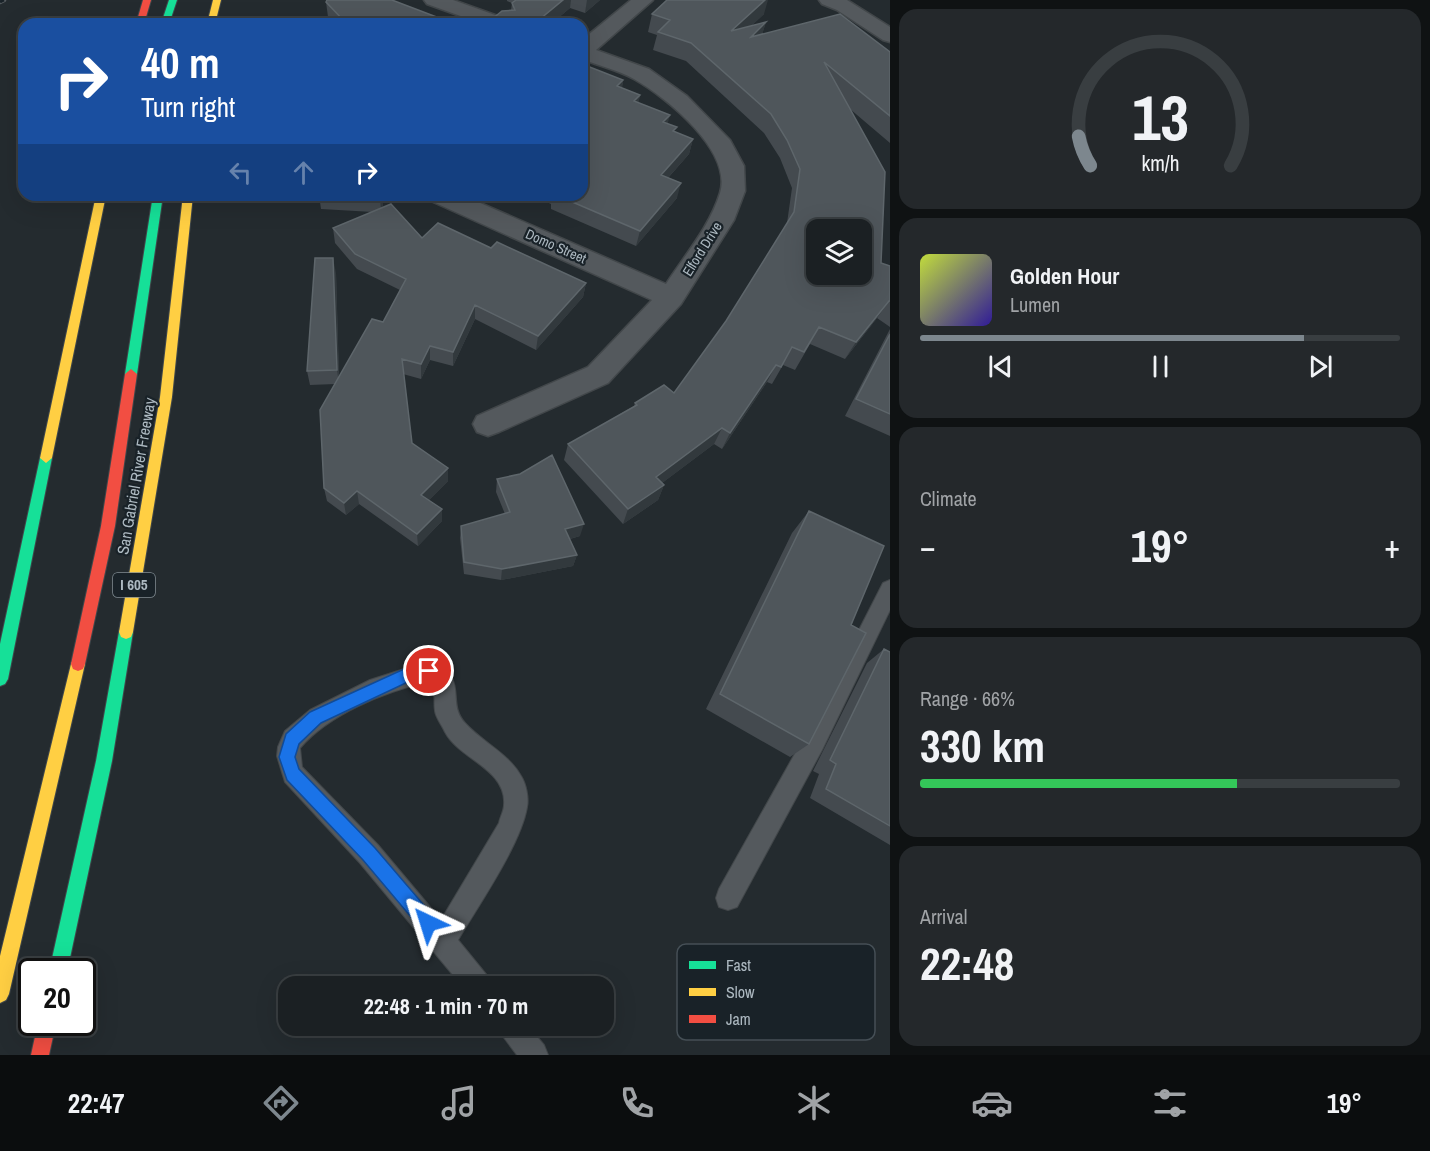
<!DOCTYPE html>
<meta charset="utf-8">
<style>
body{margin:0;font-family:"Archivo Narrow",sans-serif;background:#24282b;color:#f1f3f6;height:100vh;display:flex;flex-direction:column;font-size:22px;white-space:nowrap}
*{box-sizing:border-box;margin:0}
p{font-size:20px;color:#a0a3a6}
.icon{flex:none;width:33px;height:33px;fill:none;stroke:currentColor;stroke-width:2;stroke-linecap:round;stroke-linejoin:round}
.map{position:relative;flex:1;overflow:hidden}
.panel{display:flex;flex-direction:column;gap:9px;padding:9px;background:#0f1213;width:540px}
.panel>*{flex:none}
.hud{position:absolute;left:18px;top:18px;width:570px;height:183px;border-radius:18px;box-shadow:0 6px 24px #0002,0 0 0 2px #393e41;background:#1a4fa0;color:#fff;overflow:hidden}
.controls{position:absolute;left:806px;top:219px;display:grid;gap:12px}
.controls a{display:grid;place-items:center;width:66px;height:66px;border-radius:12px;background:#1b2023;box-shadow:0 6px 24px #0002,0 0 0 2px #393e41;font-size:30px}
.speed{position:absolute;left:18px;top:958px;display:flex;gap:12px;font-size:30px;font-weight:700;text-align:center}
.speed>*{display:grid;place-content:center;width:78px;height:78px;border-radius:50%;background:#1b2023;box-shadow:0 6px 24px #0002,0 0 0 2px #393e41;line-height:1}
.speed .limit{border:3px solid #111;border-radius:9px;background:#fff;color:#111}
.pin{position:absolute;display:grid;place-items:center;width:51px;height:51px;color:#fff;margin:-26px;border:3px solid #fff;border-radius:50%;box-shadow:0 2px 6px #0007}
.me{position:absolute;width:66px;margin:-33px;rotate:319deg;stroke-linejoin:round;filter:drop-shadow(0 0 4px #0008)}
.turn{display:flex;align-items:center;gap:21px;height:126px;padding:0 24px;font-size:27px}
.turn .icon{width:78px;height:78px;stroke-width:2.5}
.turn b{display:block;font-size:42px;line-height:51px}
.lanes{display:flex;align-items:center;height:57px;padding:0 24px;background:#0003;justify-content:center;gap:30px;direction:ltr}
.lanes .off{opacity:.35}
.big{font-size:45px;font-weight:800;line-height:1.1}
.panel .tile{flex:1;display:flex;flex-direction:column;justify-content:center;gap:9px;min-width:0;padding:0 21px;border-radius:18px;background:#24282b}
.panel .dial{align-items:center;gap:0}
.dial svg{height:156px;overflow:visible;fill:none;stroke:#393e41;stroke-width:7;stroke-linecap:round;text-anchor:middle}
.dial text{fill:#f1f3f6;stroke:none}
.song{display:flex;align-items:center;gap:18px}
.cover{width:72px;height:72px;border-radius:9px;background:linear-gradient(135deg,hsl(70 70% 55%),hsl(250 70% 35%))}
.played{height:6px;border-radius:3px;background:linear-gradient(90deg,#7d878e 80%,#393e41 80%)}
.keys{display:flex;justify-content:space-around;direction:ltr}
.heat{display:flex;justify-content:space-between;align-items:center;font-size:33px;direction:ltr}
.charge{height:9px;border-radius:4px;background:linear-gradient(90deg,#34c759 66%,#393e41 0)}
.trip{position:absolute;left:278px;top:976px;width:336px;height:60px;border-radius:18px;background:#1b2023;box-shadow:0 6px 24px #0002,0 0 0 2px #393e41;font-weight:800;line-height:60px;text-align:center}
.tabs{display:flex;height:96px;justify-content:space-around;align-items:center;background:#0b0d0e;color:#a0a3a6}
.tabs .icon{width:42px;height:42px}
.tabs .current{color:#7d878e}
.tabs b{font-size:27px;color:#f1f3f6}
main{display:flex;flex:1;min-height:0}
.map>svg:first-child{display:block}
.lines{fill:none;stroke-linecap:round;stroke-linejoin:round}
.lane-casing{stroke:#42474a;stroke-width:2}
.street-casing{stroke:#42474a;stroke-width:3}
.fast-casing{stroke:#40474b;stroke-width:2}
.slow-casing{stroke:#40474b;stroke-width:2}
.jam-casing{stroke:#40474b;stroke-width:2}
.lane{fill:#54595d;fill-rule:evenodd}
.street{fill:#54595d;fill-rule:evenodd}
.fast{fill:#16e098;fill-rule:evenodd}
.slow{fill:#ffcf43;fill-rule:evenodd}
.jam{fill:#f24e42;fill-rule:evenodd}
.rail-casing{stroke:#575d61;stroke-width:4.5}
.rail{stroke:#192228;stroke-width:3;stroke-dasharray:9;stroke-linecap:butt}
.wall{fill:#444a4f}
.shaded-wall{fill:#32393d}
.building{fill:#4f565b;stroke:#5e666b;stroke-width:1.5;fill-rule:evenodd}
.route{fill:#1a73e8;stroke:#114b97;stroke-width:1.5}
.labels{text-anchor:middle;stroke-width:4.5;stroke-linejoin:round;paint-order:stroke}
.far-street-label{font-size:14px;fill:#adb9c1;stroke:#192228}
.shield{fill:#192228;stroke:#818c93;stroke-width:1.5}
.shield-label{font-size:15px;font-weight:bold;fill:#adb9c1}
.street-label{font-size:16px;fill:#adb9c1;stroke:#192228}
.key{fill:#192228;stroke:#454f56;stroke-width:1.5}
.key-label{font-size:16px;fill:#adb9c1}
</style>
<main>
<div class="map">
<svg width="890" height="1055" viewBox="0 0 890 1055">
<rect width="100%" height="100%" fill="#242b2f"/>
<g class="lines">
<defs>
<path id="lane" d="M890,580V610L822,750L737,907L728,910L719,907L716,898L719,889L806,734L883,583Z
M429,661C471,677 445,701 465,723C482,742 508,753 521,776C526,784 529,798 527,807C521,844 478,906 458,940L489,978L493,987H463L360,863L285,782L277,756L278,747L285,731L310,710L370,680ZM427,682C438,690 433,699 435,711C436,718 442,725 445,732C459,759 507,769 504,805C504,811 500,817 499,823L441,920L378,845L302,767L300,748C329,714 384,692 427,682Z
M498,1026H528L544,1045L548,1055H517L502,1035Z"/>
<path id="street" d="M424,0H453L509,20L512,24H483L427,4Z
M631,0H653L596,50L649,69L687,96L730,140L744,166L745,191L734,220L681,304L608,383L499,432L488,436L477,432L473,424L477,416L588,367L652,300L431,201L428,195H462L666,284C685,255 710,226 720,193C733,151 666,97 634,79C618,70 599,66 582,59V40Z
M819,0H847L890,27V42L883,40L837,10L822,4Z"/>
<path id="fast" d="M169,0H177L169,24H161Z
M153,195H163L137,374L131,379L125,374Z
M46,453L52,458L8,679L5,684L0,686V644L40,458Z
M126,625L131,627L133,632L112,761L67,972H49L96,761L119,632L121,627Z"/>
<path id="slow" d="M213,0H221L215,24H207Z
M96,195H106L52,458L46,463L40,458Z
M183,195H193L172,397L133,632L131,637L126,639L121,637L119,632L160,397Z
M78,657L83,659L85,664L9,994L6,1000L0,1003V956L71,664L73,659Z"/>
<path id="jam" d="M143,0H151L144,24H136Z
M131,369L137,374L115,526L85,664L83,669L78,671L73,669L71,664L101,526L125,374Z
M38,1023H56L49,1055H31Z"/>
</defs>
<use href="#lane" class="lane-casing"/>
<use href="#street" class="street-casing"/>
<use href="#fast" class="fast-casing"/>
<use href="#slow" class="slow-casing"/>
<use href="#jam" class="jam-casing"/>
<use href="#lane" class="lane"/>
<use href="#street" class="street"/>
<use href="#fast" class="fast"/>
<use href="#slow" class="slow"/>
<use href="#jam" class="jam"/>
<defs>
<path id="rail" d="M0,2L4,0"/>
</defs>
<use href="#rail" class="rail-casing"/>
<use href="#rail" class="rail"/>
</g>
<path class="wall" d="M507,0H600L585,13L570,8L551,24H486L511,10L512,3L507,1Z
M326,2L455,24H334L328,17Z
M652,14H764L751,26L766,22L762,34L890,52V143L850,109L881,263L890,266V327L877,318L845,359L810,344L795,370L783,365L772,384L767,382L722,449L714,444L662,483L664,485L658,500L623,524L564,460L568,444L634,406L635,403L674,393L726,321L787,223L792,188L780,158L764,133L686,61L653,50L657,35L648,32Z
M623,80L622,88L640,95L638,103L667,123L676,132L693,139L689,154L668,178L677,198L636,246L551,209V204L531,195H582Z
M319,195H385L382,208L422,238L491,248L586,283L583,297L536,350L475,319L453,366L430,360L421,379L403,374L412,443L448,468V481L429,500L442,521L418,546L359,504L346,515L327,501L324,488L335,384L310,385L307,371L336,273L339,377L383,322L400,290L357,269L335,243L333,228L373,212L321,209Z
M890,329V436L845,416Z
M497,479L580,536L570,539L577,555L573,566L501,580L464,574L460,538L461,526L505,514L496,492Z
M809,511L851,625L809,744L790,757L706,709L792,533Z
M884,649L890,652V845L810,798L819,774L813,771L867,663Z"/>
<path class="shaded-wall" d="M563,0H571L570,8L551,24H534Z
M587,0H600L585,13Z
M765,0H768L764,14L726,50L731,31Z
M766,22L760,41L751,37Z
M623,80L620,96L617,86Z
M640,95L637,110L634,101Z
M670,115L666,130L663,122Z
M693,139L689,154L657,190L661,175Z
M681,183L677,198L636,246L640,231Z
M380,195H385L381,212L380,197Z
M333,258L336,273L339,384L337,370Z
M586,283L583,297L536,350L538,336Z
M889,301L877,318L845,359L856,342Z
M475,305V319L453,366V352Z
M430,346V360L421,379V364Z
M776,365L767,382L722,449L730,433Z
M722,428L714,444L650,492L656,477Z
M448,468V481L422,507L421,495Z
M664,485L658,500L623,524L628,509Z
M357,491L359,504L346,515L344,503Z
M442,509V521L418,546L417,534Z
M584,524L580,536L562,541L565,529Z
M577,555L573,566L501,580L502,569Z"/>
<path class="building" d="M327,0H392L455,24H347L326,2Z
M516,0H563L534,24H486L502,11L515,10L512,3Z
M667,0H765L731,31L766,22L751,37L840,14L890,52V116L824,62L885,172L881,263L890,266V301H889L856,342L819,327L804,352L792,347L781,367L776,365L730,433L722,428L656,477L664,485L628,509L568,444L637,405L635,403L664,385L674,393L726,321L794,212L800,169L787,140L771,114L691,43L658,32L670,20L652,14ZM816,230H861V274H816Z
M582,64L623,80L617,86L640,95L634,101L670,115L663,122L677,127L673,131L693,139L661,175L681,183L640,231L556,195H582Z
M348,195H380V197Z
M391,204L422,238L438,223L491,248L497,242L586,283L538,336L475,305L453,352L430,346L421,364L402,359L412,443L448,468L421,495L442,509L417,534L357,491L344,503L324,488L320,410L372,319L383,322L406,279L355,254L333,228Z
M315,258H333L337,370L307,371Z
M890,334V414L856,399Z
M552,455L584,524L565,529L577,555L502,569L464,562L461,526L510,512L497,479L520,474Z
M809,511L884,546L851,625L866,633L809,744L720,694Z
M884,649L890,652V826L826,789L836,764L830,760Z"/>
<path class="route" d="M429,664L434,666L437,671L434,676L410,681L321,723L299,744L295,757L299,769L375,848L434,917L437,923L434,930L428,932L422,930L363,860L287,780L279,757L286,734L310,712L404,669Z"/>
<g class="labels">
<g class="far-street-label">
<text transform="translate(556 246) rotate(24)" y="5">Domo Street</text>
<text transform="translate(702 249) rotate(-58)" y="5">Elford Drive</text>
</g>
<rect class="shield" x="113" y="573" width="42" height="24" rx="4.5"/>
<g class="shield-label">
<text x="134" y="590">I 605</text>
</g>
<g class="street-label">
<text transform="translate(136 476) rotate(-80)" y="6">San Gabriel River Freeway</text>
</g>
</g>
<rect x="677" y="944" width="198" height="96" rx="9" class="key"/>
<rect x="689" y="961" width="27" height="8" fill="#16e098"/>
<rect x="689" y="988" width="27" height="8" fill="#ffcf43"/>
<rect x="689" y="1015" width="27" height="8" fill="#f24e42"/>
<g class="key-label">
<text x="726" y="971">Fast</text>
<text x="726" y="998">Slow</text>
<text x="726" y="1025">Jam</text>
</g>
</svg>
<div class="controls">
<a><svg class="icon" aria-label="layers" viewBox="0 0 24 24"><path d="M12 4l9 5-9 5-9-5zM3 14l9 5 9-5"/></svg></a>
</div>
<div class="speed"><div class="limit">20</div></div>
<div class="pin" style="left:429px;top:671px;background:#d93025"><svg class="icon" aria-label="arrive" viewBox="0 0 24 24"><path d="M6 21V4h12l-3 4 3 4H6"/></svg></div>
<svg class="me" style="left:428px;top:923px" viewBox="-20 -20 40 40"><path d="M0-17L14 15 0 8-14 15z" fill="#1a73e8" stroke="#fff" stroke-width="4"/></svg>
<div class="trip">22:48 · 1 min · 70 m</div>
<div class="hud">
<div class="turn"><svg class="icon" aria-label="right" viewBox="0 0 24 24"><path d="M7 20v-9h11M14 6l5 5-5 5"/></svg><div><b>40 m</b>Turn right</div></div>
<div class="lanes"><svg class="icon off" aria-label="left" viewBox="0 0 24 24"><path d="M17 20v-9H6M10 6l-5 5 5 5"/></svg><svg class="icon off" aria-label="ahead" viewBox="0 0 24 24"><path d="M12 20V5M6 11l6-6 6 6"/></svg><svg class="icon" aria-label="right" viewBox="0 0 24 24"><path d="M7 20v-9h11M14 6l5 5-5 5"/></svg></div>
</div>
</div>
<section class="panel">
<div class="tile dial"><svg viewBox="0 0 100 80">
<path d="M14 69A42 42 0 1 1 86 69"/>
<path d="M14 69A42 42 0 0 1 8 54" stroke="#7d878e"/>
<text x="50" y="56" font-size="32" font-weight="700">13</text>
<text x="50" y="72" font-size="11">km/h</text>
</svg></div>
<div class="tile">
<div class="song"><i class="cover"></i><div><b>Golden Hour</b><p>Lumen</p></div></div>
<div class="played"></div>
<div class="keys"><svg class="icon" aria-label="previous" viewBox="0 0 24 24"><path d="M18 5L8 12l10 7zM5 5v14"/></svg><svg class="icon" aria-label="pause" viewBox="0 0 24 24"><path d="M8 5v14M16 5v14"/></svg><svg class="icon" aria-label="next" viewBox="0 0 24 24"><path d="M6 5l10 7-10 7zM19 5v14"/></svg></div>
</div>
<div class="tile"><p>Climate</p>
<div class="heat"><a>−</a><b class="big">19°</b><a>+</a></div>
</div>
<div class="tile"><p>Range · 66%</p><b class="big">330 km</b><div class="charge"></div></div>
<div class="tile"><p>Arrival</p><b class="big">22:48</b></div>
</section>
</main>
<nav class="tabs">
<b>22:47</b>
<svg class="icon current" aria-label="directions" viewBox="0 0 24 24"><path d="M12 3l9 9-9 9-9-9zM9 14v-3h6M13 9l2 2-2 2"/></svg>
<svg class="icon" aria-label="music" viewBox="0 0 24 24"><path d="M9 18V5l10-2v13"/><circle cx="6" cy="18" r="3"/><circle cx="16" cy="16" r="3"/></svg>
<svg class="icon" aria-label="phone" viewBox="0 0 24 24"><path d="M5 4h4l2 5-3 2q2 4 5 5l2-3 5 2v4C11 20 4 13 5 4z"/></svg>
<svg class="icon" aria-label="climate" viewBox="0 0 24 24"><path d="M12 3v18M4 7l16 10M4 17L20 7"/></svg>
<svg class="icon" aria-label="car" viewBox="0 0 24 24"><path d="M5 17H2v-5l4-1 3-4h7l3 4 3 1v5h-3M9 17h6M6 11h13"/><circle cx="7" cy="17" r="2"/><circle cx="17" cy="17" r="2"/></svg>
<svg class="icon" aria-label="filters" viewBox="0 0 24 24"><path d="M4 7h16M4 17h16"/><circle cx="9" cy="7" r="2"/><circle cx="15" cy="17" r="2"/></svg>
<b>19°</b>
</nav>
